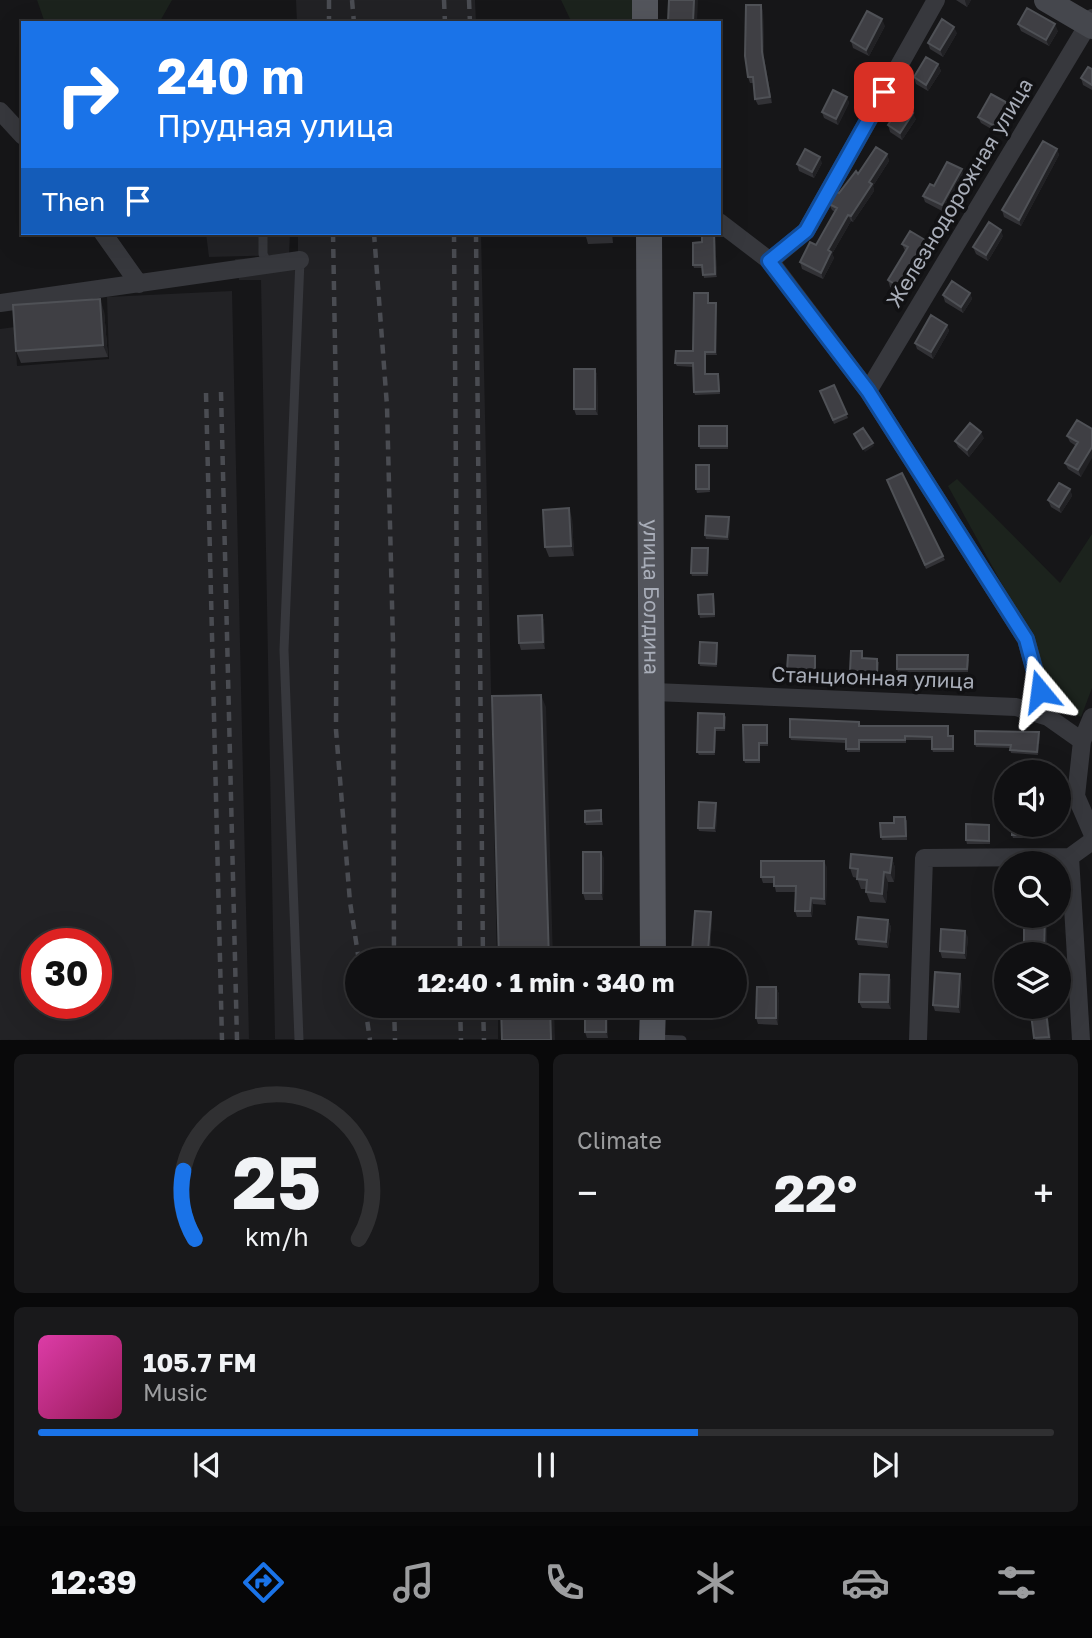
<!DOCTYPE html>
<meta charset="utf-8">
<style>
body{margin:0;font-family:"Golos Text",sans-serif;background:#19191b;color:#f1f3f6;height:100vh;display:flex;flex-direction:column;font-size:26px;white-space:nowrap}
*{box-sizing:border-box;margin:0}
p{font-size:23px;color:#9c9d9f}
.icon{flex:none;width:38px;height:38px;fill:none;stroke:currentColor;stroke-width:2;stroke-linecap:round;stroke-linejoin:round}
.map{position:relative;height:1040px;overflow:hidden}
.panel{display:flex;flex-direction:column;gap:14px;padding:14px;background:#09090a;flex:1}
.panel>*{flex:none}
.top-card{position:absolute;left:21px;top:21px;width:700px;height:214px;border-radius:0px;box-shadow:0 7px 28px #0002,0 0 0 2px #303032;background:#1a73e8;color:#fff;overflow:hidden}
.controls{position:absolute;left:994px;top:760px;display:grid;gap:14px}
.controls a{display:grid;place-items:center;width:77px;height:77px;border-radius:50%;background:#101012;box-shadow:0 7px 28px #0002,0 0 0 2px #303032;font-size:35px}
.speed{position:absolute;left:21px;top:928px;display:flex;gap:14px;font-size:35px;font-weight:700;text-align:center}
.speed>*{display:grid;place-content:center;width:91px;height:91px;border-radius:50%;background:#101012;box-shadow:0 7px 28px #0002,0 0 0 2px #303032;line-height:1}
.speed .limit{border:10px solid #d22;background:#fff;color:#111}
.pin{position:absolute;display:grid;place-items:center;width:60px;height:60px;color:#fff;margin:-30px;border-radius:14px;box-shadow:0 4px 10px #0006}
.me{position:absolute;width:77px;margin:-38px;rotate:344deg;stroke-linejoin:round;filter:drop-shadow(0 0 5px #0008)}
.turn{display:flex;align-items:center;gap:24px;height:147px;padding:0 21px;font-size:32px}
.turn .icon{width:91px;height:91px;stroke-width:2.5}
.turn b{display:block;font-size:49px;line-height:60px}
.then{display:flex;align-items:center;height:66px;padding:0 21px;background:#0003;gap:14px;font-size:26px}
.big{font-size:52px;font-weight:700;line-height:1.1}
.panel .card{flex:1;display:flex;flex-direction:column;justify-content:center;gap:10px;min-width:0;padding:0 24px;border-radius:10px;background:#19191b}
.panel .dial{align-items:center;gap:0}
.dial svg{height:182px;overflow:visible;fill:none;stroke:#303032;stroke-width:7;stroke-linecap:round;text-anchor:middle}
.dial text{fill:#f1f3f6;stroke:none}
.song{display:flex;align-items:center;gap:21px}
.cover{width:84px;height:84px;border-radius:10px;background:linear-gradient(135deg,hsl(320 70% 55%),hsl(330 70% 35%))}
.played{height:7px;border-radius:4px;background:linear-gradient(90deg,#1a73e8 65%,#303032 65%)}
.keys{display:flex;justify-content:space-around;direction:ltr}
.heat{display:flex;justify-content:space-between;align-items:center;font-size:38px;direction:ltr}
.panel .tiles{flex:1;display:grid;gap:14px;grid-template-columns:1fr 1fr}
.card:last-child{grid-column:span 2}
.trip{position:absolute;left:345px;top:948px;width:402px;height:70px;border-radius:35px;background:#101012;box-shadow:0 7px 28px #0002,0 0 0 2px #303032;font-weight:700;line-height:70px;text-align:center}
.dock{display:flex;height:112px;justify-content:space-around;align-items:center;background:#060607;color:#9c9d9f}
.dock .icon{width:49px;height:49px}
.dock .current{color:#1a73e8}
.dock b{font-size:32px;color:#f1f3f6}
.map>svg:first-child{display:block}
.built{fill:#222225;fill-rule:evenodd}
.green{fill:#1c231d}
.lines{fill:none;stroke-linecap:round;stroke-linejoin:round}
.lane{stroke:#37383d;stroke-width:9}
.street{stroke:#37383d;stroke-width:18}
.secondary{stroke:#45474d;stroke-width:24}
.primary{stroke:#53555c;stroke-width:26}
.rail{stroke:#4a4c52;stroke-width:4.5;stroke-dasharray:9 7;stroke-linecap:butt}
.wall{fill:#323236}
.shaded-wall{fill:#212124}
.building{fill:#3f3f44;stroke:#4f5156;stroke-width:2}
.route-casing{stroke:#114b97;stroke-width:18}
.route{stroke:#1a73e8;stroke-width:12}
.labels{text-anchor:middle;stroke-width:7;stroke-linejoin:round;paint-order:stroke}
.street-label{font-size:21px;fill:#a8adb8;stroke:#111113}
</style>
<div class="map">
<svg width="1092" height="1040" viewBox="0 0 1092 1040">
<rect width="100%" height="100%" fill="#161618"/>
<path class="built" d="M296,0H475L476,23H297Z
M206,233H290L289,255L209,257Z
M298,233H481L497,961H357V1006H498V1039H275L261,280H239L235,259L298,256Z
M232,291L249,1039L0,1040V329L15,327L17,366L109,359L107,297ZM37,943H96V1003H37Z"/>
<path class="green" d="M37,0H172L159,23H45Z
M561,0H641L642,23H572Z
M957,479L1060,583L1092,534V688L1081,717L1051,703L1031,637L948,486Z"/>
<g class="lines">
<path class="lane" d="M263,233V254L267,262
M654,1039L682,1040
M299,1040L284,650L300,260"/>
<path class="street" d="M0,111L23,136
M719,222L770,261L868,391L1026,639L1048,717
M103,233L139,284
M770,261L806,231L936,0
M0,303L300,260
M868,391L1092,18
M654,692L1016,707L1048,717L1082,741
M1092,717L1082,741L1076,796L1092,833
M918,1040L924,858L1070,857
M1081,1040L1070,857L1092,841"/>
<path class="secondary" d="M1046,0L1092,27"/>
<g class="primary">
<path d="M645,0V23"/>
<path id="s1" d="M649,233L653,961"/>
<path d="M652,1040L653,1006"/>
</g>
<path class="rail" d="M329,0V23
M352,0L354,23
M444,0L445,23
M469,0L470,23
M333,233L337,456L336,730L350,902L359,961
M374,233L387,406L393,643L394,961
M454,233L460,961
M476,233L483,961
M221,392L237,1040
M206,393L222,1040
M365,1006L370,1040
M394,1006L395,1040
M460,1006L461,1040
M483,1006L484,1040"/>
</g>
<path class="wall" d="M956,0H971L967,7Z
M763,11L764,58L772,103L758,105L755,99L753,83H750L748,77Z
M1018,24L1058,31L1049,46L1021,31Z
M885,26L869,56L853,48L851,41Z
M957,33L943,57L930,49L928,43Z
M938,64L941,71L928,91L916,84L914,77Z
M1092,69V90L1083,85L1081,78Z
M847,97L849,103L838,125L824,118L822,112Z
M1011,105L1013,112L1000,134L981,123L978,117Z
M916,119L902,140L890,132L888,125Z
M1057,149L1059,155L1021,226L1004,217L1002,210Z
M887,154L889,161L873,186L874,191L853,222L851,221L832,254L834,258L823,279L802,269L800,262L816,245L835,212L832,210L829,204L858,174Z
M822,163L814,178L799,171L797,164Z
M964,176L944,212L925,202L923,196L934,186Z
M585,233H612L613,243L588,244Z
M715,235L717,277L704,278L702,268H694L693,265L702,242Z
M1003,236L988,261L976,254L973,247Z
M902,244L932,250L903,294L890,287L888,280L905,251Z
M708,293L709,303H716L717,306V355H706V374L719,377L720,394L695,395L694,392L693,367L677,366L675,363L693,351Z
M970,293L972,299L963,313L945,302L943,295Z
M104,311L108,357L21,363L16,351Z
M947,325L949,331L933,359L917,349L915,343Z
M595,369L597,375L598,415H576L574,409Z
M834,385L848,418L834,424L820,391Z
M728,429V449H700L699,446Z
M1092,429L1081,477L1068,469L1065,463L1076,446L1070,442L1067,436Z
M984,438L969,457L958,447L955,441Z
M709,465L710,468V492L697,493L696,489Z
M887,480L943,556L945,560L926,569Z
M1070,489L1072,496L1061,513L1051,507L1048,500Z
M729,517L730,521L729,540L706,539L705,535Z
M572,518L574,556L549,557L545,547Z
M709,552L708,576H692L691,573Z
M714,597L715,617L700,618L699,614Z
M542,615L544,621L545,649L521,650L519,643Z
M717,643L718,646L717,667L700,666L699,663Z
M863,655V658L879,662L878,675L851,674L850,671Z
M815,656L816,659V674L788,673L787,670Z
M969,659L968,672H898L897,669Z
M724,714L726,717L725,731H716L715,755H699L697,752Z
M860,726H948L949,736H953L954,740V752H933L932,749V740H906V743H860V752H847L846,743L791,740L790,737Z
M768,728V746H760V763H745L744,760Z
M1040,735L1038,755L1011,753L1010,748L976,747L975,744Z
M717,806L716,832L699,831L698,828Z
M601,810L603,825H586L585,822Z
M907,820V840H882L881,837L894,823Z
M1036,824L1035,838H1013L1012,835Z
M990,828V844H967L966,840Z
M604,858L603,900H585L583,893Z
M892,858L895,868L894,882H888L886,903L870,902L866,892V889H861L857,878L853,877L850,868Z
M827,867L826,905L813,904L812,917H797L795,911L796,892H776L774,883H763L761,877Z
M712,915L710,955L693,954L692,951Z
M888,920L891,927L888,948L858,945L856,939Z
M968,937L966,959L942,958L940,951Z
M889,975L891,981V1009L862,1008L859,1002Z
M962,981L960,1013L935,1011L933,1005Z
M776,987L779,994L778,1025L758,1024L756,1018Z
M585,1006H608V1038H587L585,1032Z
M1046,1012L1048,1018L1051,1040H1035Z"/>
<path class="shaded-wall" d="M694,0H698L697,23H694Z
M965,0H971L967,7L965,1Z
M761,5L763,11L764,58L772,103L770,97L762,52Z
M882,19L885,26L869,56L866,50Z
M1055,24L1058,31L1049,46L1046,40Z
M954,27L957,33L943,57L940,50Z
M938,64L941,71L928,91L926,85Z
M847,97L849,103L838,125L836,119Z
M1011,105L1013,112L1000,134L998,128Z
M913,113L916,119L902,140L900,133Z
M1057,149L1059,155L1021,226L1019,220Z
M887,154L889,161L873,186L874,191L853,222L851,216L869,182Z
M820,157L822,163L814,178L812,172Z
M962,169L964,176L944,212L942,205Z
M848,215L851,221L832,254L834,258L823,279L821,273L828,250Z
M1001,230L1003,236L988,261L986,255Z
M714,233L715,235L717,277L715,274Z
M930,243L932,250L903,294L901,288Z
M970,293L972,299L963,313L961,307Z
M100,299L104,311L108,357L103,345Z
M716,303L717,306V355L715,352Z
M947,325L949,331L933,359L931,352Z
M595,369L597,375L598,415L595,409Z
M981,432L984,438L969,457L967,450Z
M873,443L874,446L865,452L863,449Z
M1092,447V458L1081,477L1078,470Z
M709,465L710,468V492L709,489Z
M1070,489L1072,496L1061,513L1059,507Z
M569,508L572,518L574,556L571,546Z
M729,517L730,521L729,540L727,537Z
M708,548L709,552L708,576L707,573Z
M542,615L544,621L545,649L543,642Z
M717,643L718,646L717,667L716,664Z
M541,695L546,707L553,961H549Z
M715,728L716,731L715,755L714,752Z
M1039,732L1040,735L1038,755L1037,752Z
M716,803L717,806L716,832L714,828Z
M601,852L604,858L603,900L601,893Z
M892,858L895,868L894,882L890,873Z
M824,861L827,867L826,905L824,899Z
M884,872L888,882L886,903L882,894Z
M811,898L813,904L812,917L810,911Z
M711,912L712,915L710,955L708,951Z
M1045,915H1047V954H1044Z
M888,920L891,927L888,948L886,942Z
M965,931L968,937L966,959L964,953Z
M960,974L962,981L960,1013L958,1007Z
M889,975L891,981V1009L888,1002Z
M776,987L779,994L778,1025L776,1018Z
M550,1006H554L555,1040H551Z
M606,1006H608V1038L606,1032Z
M1046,1012L1048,1018L1051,1040L1049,1037Z"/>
<path class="building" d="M669,0H694L693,22L668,21Z
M746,5H761L762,52L770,97L755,99L753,77H748L745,56Z
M1027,8L1055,24L1046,40L1018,24Z
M867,11L882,19L866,50L851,41Z
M942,19L954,27L940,50L928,43Z
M926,57L938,64L926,85L914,77Z
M1088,67L1092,69V85L1081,78Z
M833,90L847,97L836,119L822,112Z
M991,94L1011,105L998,128L978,117Z
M901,105L913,113L900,133L888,125Z
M1043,141L1057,149L1019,220L1002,210Z
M876,147L887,154L869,182L872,184L851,216L848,215L828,250L831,252L821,273L800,262L810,242L816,245L837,208L829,204L836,192L839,193L856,171L858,174Z
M805,149L820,157L812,172L797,164Z
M947,162L962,169L942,205L923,196L930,184L934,186Z
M989,222L1001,230L986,255L973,247Z
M910,231L930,243L901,288L888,280L908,247L902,244Z
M585,233H610L585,235Z
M702,233H714L715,274L703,275L702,265H693V243L702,242Z
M952,281L970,293L961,307L943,295Z
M694,293H708V303H716L715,352H705V374H718L719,391L694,392L693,363H675L676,351H693Z
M100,299L103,345L16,351L13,305Z
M931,315L947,325L931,352L915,343Z
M574,369H595V409H574Z
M834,385L847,414L833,420L820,391Z
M1077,420L1092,429V447L1078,470L1065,463L1078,442L1067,436Z
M970,423L981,432L967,450L955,441Z
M699,426H727V446H699Z
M863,428L873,443L863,449L854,434Z
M696,465H709V489H696Z
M902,473L943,556L925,565L887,480Z
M1059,483L1070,489L1059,507L1048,500Z
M569,508L571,546L545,547L543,510Z
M706,516L729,517L727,537L705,535Z
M692,548H708L707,573H691Z
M713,594L714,614H699L698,595Z
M542,615L543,642L519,643L518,616Z
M700,642L717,643L716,664L699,663Z
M851,651H862V658L877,659V672L850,671Z
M788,655L815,656V671L787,670Z
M897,655H968L967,669H897Z
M541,695L549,961H499L492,696Z
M698,713L724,714V728H715L714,752H697Z
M790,719L859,722V726H948V736H953V749H932V737L905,736V740H859V749H846V739L790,737Z
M743,725H767V743H759V760H744Z
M975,731L1039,732L1037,752L1010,750L1011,745L975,744Z
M699,802L716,803L714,828H698Z
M601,810V821L585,822V811Z
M894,817H905L906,836L881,837L880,823H894Z
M966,824L989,825V841L966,840Z
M1012,824H1034V835H1012Z
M583,852H601V893H583Z
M851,854L892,858L890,873L884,872L882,894L866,892L867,880L857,879L858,869L850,868Z
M761,861H824V899L811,898L810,911H795L796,886H774V877H761Z
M695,911L711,912L708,951H692Z
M1024,915H1045L1044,954H1024Z
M858,917L888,920L886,942L856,939Z
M941,929L965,931L964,953L940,951Z
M935,972L960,974L958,1007L933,1005Z
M860,974L889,975L888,1002H859Z
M757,987H776V1018H756Z
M501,1006H550L551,1040H502Z
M585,1006H606V1032H585Z
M1046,1012L1049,1037L1034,1038L1031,1014Z"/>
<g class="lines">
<defs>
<path id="route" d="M884,92L806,231L769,261L868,391L1026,639L1040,691"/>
</defs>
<use href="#route" class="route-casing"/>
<use href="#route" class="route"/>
</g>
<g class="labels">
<g class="street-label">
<text transform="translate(960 193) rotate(-59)" y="7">Железнодорожная улица</text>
<text dy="7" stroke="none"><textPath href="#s1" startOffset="364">улица Болдина</textPath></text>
<text transform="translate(873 678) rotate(2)" y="7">Станционная улица</text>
</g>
</g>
</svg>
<div class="controls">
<a><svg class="icon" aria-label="sound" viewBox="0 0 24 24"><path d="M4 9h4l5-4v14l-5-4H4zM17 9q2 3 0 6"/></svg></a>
<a><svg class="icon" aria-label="search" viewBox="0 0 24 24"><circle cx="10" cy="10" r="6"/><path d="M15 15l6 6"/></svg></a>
<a><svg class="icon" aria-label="layers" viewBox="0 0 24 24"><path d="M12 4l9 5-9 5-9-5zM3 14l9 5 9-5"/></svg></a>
</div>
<div class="speed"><div class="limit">30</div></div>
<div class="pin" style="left:884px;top:92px;background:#d93025"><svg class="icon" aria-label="arrive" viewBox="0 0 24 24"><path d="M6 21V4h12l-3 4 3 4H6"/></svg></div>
<svg class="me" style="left:1040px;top:691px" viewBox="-20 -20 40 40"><path d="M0-17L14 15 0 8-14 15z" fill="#1a73e8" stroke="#fff" stroke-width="4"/></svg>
<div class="trip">12:40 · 1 min · 340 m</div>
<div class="top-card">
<div class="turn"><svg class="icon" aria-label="right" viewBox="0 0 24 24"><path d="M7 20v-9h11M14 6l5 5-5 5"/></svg><div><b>240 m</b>Прудная улица</div></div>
<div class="then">Then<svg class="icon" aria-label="arrive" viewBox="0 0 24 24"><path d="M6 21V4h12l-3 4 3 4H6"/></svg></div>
</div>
</div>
<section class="panel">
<div class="tiles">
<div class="card dial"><svg viewBox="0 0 100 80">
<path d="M14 69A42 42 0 1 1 86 69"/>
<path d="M14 69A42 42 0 0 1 9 39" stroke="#1a73e8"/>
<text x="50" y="56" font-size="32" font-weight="700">25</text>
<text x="50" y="72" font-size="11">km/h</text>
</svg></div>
<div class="card"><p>Climate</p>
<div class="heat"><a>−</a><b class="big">22°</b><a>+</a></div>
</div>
<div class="card">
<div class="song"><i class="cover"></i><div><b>105.7 FM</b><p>Music</p></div></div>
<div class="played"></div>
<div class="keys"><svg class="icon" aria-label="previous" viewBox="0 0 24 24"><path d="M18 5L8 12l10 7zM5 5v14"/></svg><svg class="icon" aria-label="pause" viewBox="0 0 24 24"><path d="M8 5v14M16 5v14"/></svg><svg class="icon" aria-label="next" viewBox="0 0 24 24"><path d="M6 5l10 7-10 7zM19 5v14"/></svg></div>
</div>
</div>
</section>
<nav class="dock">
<b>12:39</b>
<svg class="icon current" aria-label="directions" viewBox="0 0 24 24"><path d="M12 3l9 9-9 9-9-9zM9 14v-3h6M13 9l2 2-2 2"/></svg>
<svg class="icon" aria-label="music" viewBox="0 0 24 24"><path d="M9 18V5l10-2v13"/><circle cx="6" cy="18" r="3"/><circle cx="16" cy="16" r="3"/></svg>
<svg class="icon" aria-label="phone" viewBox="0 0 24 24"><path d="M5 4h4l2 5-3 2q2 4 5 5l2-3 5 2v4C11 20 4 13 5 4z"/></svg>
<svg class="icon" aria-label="climate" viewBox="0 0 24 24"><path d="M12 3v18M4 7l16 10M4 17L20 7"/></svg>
<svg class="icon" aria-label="car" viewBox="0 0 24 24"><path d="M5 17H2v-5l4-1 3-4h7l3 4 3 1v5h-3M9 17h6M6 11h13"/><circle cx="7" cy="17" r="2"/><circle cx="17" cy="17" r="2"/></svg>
<svg class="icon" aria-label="filters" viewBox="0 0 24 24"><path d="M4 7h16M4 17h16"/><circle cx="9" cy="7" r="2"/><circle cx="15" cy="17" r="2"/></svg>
</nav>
